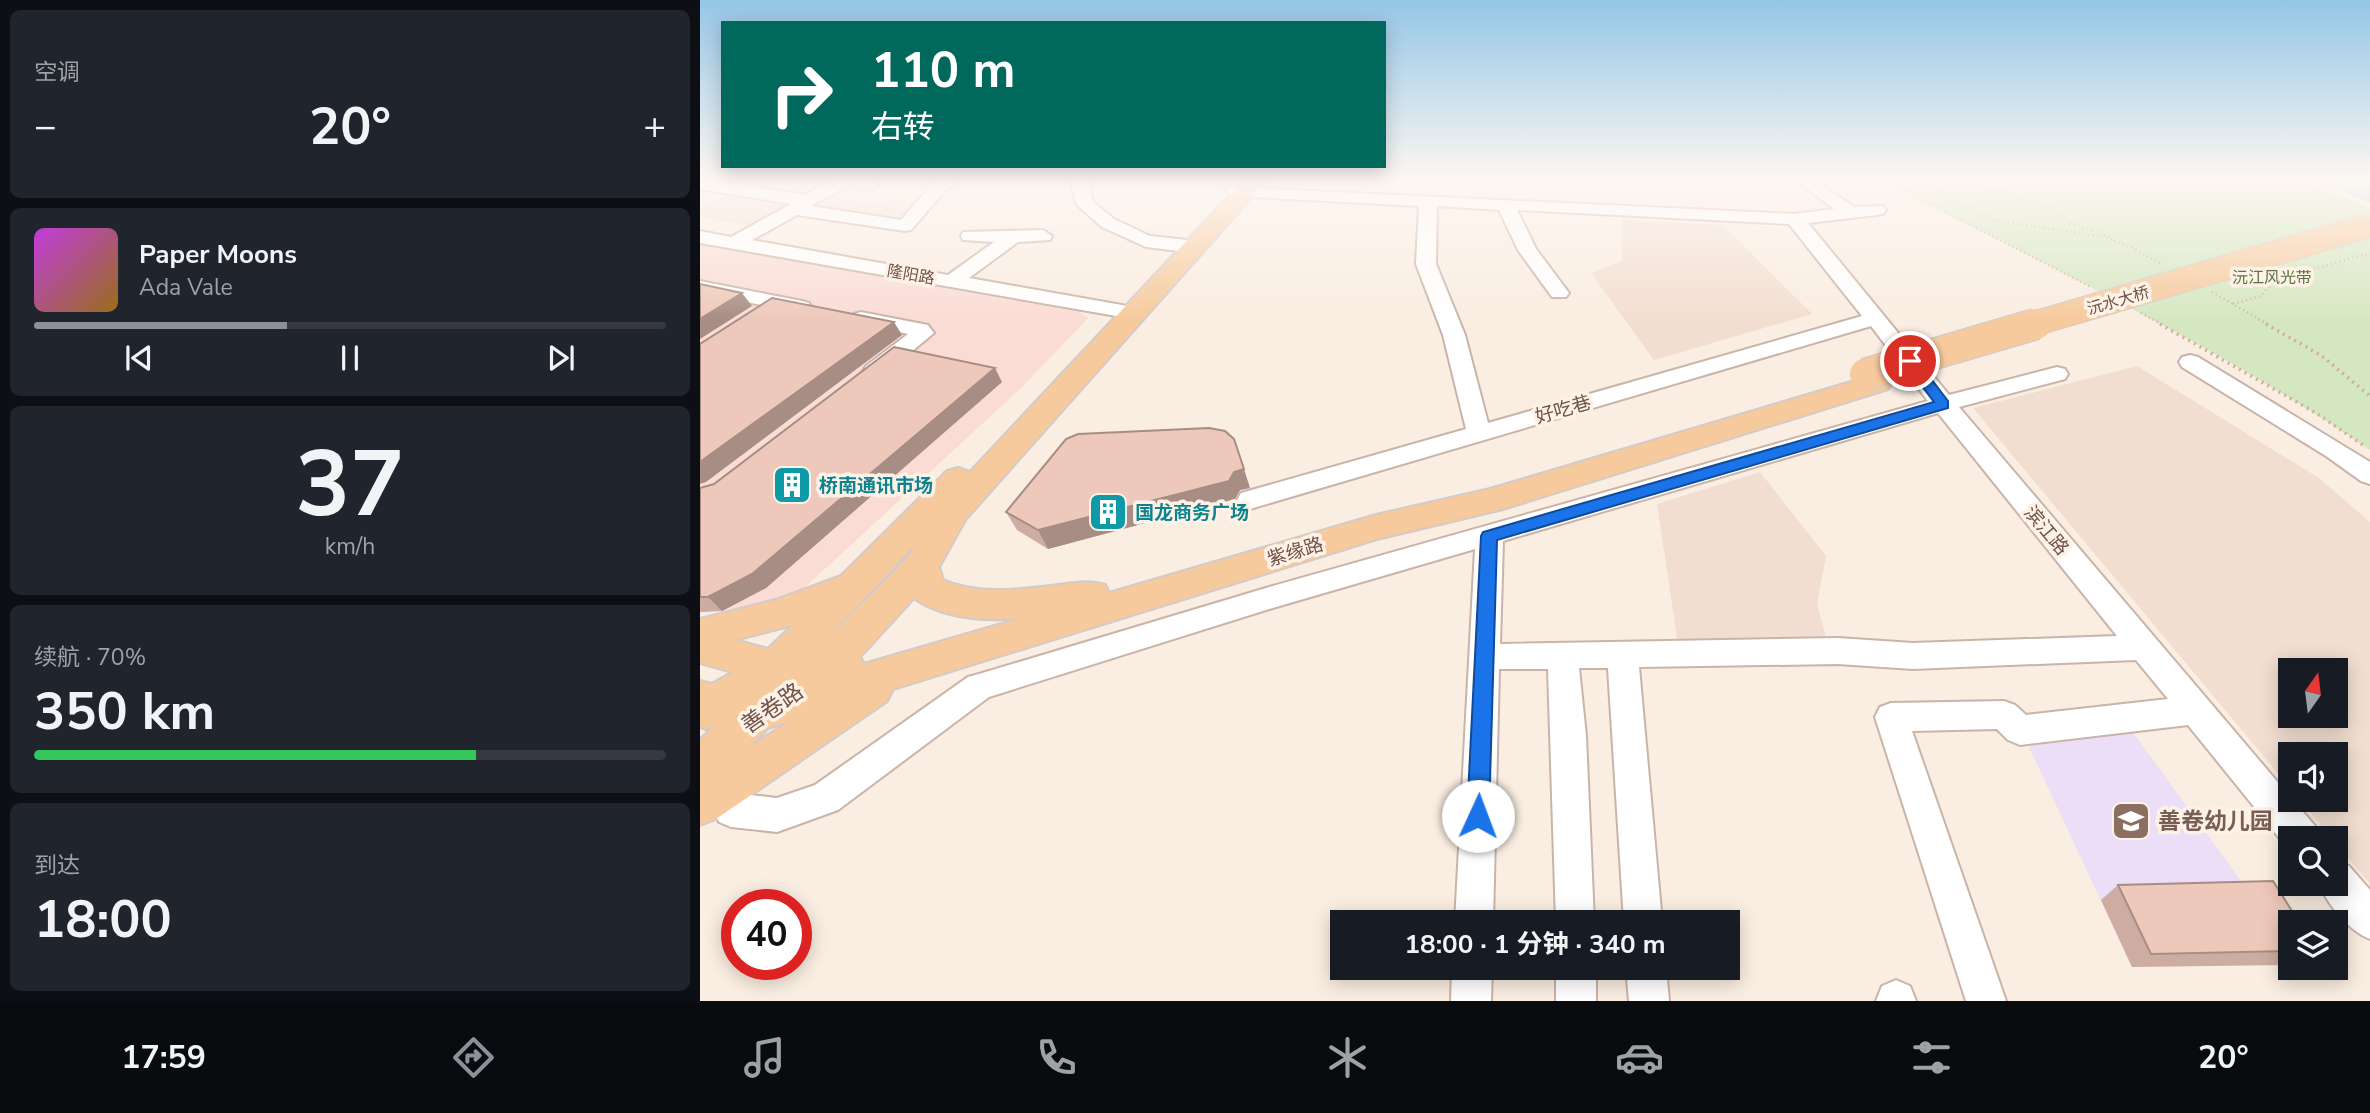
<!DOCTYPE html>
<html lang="zh">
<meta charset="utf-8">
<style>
body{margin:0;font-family:"Nunito Sans","Noto Sans SC",sans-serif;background:#20242c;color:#f1f3f6;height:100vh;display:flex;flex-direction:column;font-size:26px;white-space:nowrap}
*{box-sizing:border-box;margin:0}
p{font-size:23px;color:#9ea1a6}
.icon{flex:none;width:38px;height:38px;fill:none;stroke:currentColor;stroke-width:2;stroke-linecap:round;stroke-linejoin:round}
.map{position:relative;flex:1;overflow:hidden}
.drawer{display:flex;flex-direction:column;gap:10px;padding:10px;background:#0d0f14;width:700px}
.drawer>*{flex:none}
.banner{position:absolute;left:21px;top:21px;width:665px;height:147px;border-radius:0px;box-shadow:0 4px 18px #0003;background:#00695c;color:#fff;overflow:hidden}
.needle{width:46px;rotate:14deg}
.fabs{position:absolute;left:1578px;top:658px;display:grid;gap:14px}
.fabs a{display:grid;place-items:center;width:70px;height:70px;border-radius:0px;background:#171b24;box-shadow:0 4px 18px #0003;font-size:35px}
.speed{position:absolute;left:21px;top:889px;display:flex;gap:14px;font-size:35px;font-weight:700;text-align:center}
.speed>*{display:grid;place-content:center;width:91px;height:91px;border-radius:50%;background:#171b24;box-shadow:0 4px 18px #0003;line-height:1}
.speed .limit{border:10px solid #d22;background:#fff;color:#111}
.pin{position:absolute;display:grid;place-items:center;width:60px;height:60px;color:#fff;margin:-30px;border:4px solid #fff;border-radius:50%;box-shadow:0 2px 7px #0007}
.me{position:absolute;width:77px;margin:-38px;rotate:2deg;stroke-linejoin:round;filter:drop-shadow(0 0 5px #0008)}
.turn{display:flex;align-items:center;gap:24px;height:147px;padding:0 35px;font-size:32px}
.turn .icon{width:91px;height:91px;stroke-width:2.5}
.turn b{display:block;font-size:49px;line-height:60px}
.big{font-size:52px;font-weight:700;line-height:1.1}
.drawer .card{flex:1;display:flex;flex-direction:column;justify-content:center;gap:10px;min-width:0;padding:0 24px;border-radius:10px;background:#20242c}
.drawer .dial{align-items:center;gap:0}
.dial b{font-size:91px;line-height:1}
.song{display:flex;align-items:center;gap:21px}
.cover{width:84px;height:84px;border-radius:10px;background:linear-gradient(135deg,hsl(290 70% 55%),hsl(40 70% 35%))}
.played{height:7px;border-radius:4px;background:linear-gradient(90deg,#8c9099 40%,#363941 40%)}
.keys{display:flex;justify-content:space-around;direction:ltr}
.heat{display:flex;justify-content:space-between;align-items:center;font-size:38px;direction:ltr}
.charge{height:10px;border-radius:5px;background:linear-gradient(90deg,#34c759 70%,#363941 0)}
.trip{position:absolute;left:630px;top:910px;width:410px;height:70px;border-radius:0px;background:#171b24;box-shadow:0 4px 18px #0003;font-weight:700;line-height:70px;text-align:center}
.tabs{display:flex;height:112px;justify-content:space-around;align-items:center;background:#090b0e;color:#9ea1a6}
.tabs .icon{width:49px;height:49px}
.tabs .selected{color:#8c9099}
.tabs b{font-size:32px;color:#f1f3f6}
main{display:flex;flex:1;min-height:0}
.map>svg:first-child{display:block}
.residential{fill:#f2ded0;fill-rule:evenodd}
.commercial{fill:#fadcd5}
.education{fill:#ebdef6}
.green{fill:#d5e7c1}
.water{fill:#b7e1e2;stroke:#9ed2d3;stroke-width:2}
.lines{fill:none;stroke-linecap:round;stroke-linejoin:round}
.minor-casing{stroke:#cab4a9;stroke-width:4}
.major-casing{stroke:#d4cbc9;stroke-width:4}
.path-far1{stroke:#d2ac9e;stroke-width:2.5;stroke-dasharray:1 3.5;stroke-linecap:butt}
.path{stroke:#d2ac9e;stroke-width:3.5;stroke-dasharray:2 4.5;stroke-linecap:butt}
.minor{fill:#fff;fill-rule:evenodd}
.major{fill:#f6ca9d;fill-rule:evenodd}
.major-bridge-far1-casing{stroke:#d4cbc9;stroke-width:26;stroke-linecap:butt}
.major-bridge-casing{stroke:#d4cbc9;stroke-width:33;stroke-linecap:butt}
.major-bridge-far1{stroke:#f6ca9d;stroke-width:24}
.major-bridge{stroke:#f6ca9d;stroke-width:30}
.wall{fill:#cdada1}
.shaded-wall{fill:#a78d83}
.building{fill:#eec9bb;stroke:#a78d83;stroke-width:2}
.route{fill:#1a73e8;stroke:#114b97;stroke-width:2}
.labels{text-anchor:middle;stroke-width:7;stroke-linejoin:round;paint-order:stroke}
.far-street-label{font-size:16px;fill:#70534a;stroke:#fef2e7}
.far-park-label{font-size:16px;fill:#587542;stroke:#fef2e7}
.street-label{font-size:19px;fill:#70534a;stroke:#fef2e7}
.culture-label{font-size:19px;font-weight:bold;fill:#0d838f;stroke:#fef2e7;text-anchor:start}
.near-street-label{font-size:23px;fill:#70534a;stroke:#fef2e7}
.near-education-label{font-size:23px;font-weight:bold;fill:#785e54;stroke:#fef2e7;text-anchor:start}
</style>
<main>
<section class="drawer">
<div class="card"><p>空调</p>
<div class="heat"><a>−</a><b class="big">20°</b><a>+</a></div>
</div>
<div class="card">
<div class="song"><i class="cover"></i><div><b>Paper Moons</b><p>Ada Vale</p></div></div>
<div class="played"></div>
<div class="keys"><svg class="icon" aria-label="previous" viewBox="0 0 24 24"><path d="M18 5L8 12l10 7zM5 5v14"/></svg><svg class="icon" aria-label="pause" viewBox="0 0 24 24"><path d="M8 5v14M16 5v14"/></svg><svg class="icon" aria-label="next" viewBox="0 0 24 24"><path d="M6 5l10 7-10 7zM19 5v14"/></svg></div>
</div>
<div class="card dial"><b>37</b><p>km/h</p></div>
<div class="card"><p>续航 · 70%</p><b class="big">350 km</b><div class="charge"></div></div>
<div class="card"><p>到达</p><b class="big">18:00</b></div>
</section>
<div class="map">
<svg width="1670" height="1001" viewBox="0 0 1670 1001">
<rect width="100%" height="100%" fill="#faede1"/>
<path class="residential" d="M49,181H185L183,186L165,197L123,190L108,198L39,187Z
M30,192L124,196L180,205L190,199L223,205L202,224L107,208L56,227L0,217V208Z
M922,220L1023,225L1112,314L954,360L891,273L922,261Z
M1437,366L1619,478L1670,522V884L1636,843V838H1632L1600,800H1636V754H1591V789L1273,408ZM1636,670V716H1591V670Z
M1060,472L1126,556L1117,604L1128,644H978L957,504Z"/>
<path class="commercial" d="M0,244L377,310L388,318L322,387L100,592L22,611L0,613Z"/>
<path class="education" d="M1432,731L1552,896L1432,967L1329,747L1336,742Z"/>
<path class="green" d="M1184,181H1604L1670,208V450C1517,345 1348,267 1184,181Z"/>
<path class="water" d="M1618,181H1670V201L1667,200Z"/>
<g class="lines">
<defs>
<path id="minor" d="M0,181H17L105,195L130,181H176L178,184L175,188L148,185L111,206L201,220L235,181H256L243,193L211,230L205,231L97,215L52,240L248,275L294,242L263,240L261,236L263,232L343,230L352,236L350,240L318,242L269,278L422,305L429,307L432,311L429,315L422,317L0,243V231L31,237L91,204L0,189Z
M371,181H388L393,202L414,219L450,236L496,241L505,247L496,253L446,247L402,227L376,204Z
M1097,181H1116L1154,207L1183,206L1186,210L1183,214L1177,215L1108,223L1249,395L1357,367L1365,369L1368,374L1365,379L1259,407L1615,826L1620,838H1591L1589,850L1488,725L1320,745L1308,740L1297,729L1212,731L1306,1001H1266L1175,717L1180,707L1191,703L1304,701L1315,705L1326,715L1468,699L1436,660L1213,669L1138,664L939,667L962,922H924L908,668H879L886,736L894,922H856L848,669H799L793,922H755L775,549L566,610L289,697L138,810L77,832L31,827L19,822L2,792L7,781L19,776L31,781L41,794L77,798L115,785L268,677L279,674L566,588L1228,401L1171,326L550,509L541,507L537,500L541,493L766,429L743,335L716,264L719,206L534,196L525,191L528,187L1094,214L1134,209ZM737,206L799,210L818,250L852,297H866L869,293L836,249L817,210L1089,224L1162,316L788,423L765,335L736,264ZM1238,413L1417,636L1213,643L1138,638L800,644L803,541Z
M0,281L102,301L109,303L112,307L109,311L102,313L0,293Z
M161,312L228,325L234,333L182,376H166L163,371L166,366L208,334L154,322L151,318L154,314Z
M1490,355L1498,357L1670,462V484L1661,481L1626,456L1482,367L1479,362L1482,357Z
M1636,860L1649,866L1670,890V939C1649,931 1628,905 1619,884H1636Z
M752,968H792L791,1001H751Z
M856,968H896V1001H856Z
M926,968H966L969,1001H929Z
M1196,980L1210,986L1216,1001H1176L1182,986Z"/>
<path id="major" d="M543,181H566L265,520L239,567L243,580C277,595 316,590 351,586C370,584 387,579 405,585L409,593L676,515L790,489L1168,377L1178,374L1188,377L1192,383L1188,389L803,509L677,539L193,689L187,701L16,819L0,825V740L15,725L6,729L0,727V681L12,684L33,672L0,663V619L79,599L141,576L247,471L258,468L270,472ZM217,542L208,557L108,659ZM214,598C244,619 287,621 322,618L164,664L160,657ZM93,625L68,649L35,640ZM80,685L86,687L74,688ZM90,721L50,747L68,728Z"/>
</defs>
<use href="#minor" class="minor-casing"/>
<use href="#major" class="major-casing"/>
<path class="path-far1" d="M1184,181L1391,287
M1219,181L1297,221L1404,237L1431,247L1462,264
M1248,181L1302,192L1347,207
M1345,181L1347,207L1374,224L1410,237
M1512,292L1569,325
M1533,304L1561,296L1569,286L1580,279L1670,253
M1441,313L1463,325"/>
<path class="path" d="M1460,324L1616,413L1666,447
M1566,324L1622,356L1670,396"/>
<use href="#minor" class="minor"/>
<use href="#major" class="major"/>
<defs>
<path id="major-bridge-far1" d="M1330,325L1670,225"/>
<path id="major-bridge" d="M1165,374L1336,324"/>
</defs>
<use href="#major-bridge-far1" class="major-bridge-far1-casing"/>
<use href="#major-bridge" class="major-bridge-casing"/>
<use href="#major-bridge-far1" class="major-bridge-far1"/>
<use href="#major-bridge" class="major-bridge"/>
</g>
<path class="wall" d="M302,382L66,588L22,611L0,612V488L14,484Z
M550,488L540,490L535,499L348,549L317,530L306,512Z
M1418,885L1591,922V965L1432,967L1401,900Z"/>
<path class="shaded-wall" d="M42,293L52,306L0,339V319Z
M194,322L202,335L6,482L0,484V462Z
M295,368L302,382L66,588L22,611L8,597Z
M544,469L550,488L540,490L535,499L348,549L338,530Z"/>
<path class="building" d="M0,284L42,293L0,319Z
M72,298L194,322L0,462V344Z
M194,347L295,368L52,574L8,597H0V488L14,484Z
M509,428L525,431L534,439L544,469L534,472L529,481L338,530L306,512L366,439L378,434Z
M1573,881L1599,922H1591V951L1451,954L1418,885Z"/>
<linearGradient id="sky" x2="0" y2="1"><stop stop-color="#94c6e6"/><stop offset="0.56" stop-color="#fdf7f2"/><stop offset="1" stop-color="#fdf7f2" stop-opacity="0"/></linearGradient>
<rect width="1670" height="321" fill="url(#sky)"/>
<path class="route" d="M1210,357L1215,358L1248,401V408L797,540L789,816L785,823L778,826L770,823L767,816L781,536L783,532L1234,402L1203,361Z"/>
<defs>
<symbol id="building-square" viewBox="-11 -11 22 22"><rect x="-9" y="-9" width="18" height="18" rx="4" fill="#0f9aa8" stroke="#fef2e7"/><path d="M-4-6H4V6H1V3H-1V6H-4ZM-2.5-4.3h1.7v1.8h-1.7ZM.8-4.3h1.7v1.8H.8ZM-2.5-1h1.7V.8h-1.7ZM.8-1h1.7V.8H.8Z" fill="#fff"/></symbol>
<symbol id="school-square" viewBox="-11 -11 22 22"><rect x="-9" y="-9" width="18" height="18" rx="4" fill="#8d6e63" stroke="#fef2e7"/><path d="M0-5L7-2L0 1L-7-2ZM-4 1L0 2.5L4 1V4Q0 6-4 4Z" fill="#fff"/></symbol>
</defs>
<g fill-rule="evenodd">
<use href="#building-square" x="70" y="463" width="44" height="44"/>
<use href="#building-square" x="386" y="490" width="44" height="44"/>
<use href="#school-square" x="1409" y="799" width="44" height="44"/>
</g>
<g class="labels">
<g class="far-street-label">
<text transform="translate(211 274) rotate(10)" y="6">隆阳路</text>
<text transform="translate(1418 300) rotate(-16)" y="6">沅水大桥</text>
</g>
<g class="far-park-label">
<text x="1572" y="283">沅江风光带</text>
</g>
<g class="street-label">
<text transform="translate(863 409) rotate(-16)" y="7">好吃巷</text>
<text transform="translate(1347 530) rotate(50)" y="7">滨江路</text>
<text transform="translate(595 551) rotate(-17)" y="7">紫缘路</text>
</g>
<g class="culture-label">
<text x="119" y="492">桥南通讯市场</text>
<text x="435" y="519">国龙商务广场</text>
</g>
<g class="near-street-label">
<text transform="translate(72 708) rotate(-35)" y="8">善卷路</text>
</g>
<g class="near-education-label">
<text x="1458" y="829">善卷幼儿园</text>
</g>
</g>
</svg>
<div class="fabs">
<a><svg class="needle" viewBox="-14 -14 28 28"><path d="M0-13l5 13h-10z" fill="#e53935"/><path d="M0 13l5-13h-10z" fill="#9ea1a6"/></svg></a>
<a><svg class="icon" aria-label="sound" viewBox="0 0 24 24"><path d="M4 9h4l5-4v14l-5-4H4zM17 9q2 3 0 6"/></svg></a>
<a><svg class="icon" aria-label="search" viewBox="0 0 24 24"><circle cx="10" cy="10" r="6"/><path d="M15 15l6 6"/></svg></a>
<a><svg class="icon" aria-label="layers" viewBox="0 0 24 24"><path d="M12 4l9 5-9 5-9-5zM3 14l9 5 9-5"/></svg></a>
</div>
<div class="speed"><div class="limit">40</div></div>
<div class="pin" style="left:1210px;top:361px;background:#d93025"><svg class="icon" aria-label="arrive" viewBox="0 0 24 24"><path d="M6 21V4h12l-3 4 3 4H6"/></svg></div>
<svg class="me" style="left:778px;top:816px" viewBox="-20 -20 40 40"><circle r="19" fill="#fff"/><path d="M0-13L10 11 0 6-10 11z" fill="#1a73e8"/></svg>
<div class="trip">18:00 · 1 分钟 · 340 m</div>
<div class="banner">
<div class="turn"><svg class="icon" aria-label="right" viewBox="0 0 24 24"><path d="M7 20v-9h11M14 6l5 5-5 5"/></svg><div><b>110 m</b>右转</div></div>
</div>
</div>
</main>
<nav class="tabs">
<b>17:59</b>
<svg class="icon selected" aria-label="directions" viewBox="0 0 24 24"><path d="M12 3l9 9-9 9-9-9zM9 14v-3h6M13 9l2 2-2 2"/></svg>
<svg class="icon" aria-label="music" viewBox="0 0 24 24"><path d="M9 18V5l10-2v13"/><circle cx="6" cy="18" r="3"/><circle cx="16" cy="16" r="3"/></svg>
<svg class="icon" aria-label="phone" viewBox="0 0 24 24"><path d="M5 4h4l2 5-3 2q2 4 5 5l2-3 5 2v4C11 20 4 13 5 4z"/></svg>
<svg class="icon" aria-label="climate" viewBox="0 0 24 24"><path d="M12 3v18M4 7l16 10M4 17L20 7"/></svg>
<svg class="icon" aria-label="car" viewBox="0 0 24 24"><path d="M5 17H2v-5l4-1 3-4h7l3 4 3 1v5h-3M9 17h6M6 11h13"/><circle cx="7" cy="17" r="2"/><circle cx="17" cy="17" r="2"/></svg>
<svg class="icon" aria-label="filters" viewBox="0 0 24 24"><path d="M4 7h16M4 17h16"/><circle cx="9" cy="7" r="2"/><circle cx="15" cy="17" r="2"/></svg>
<b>20°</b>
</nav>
